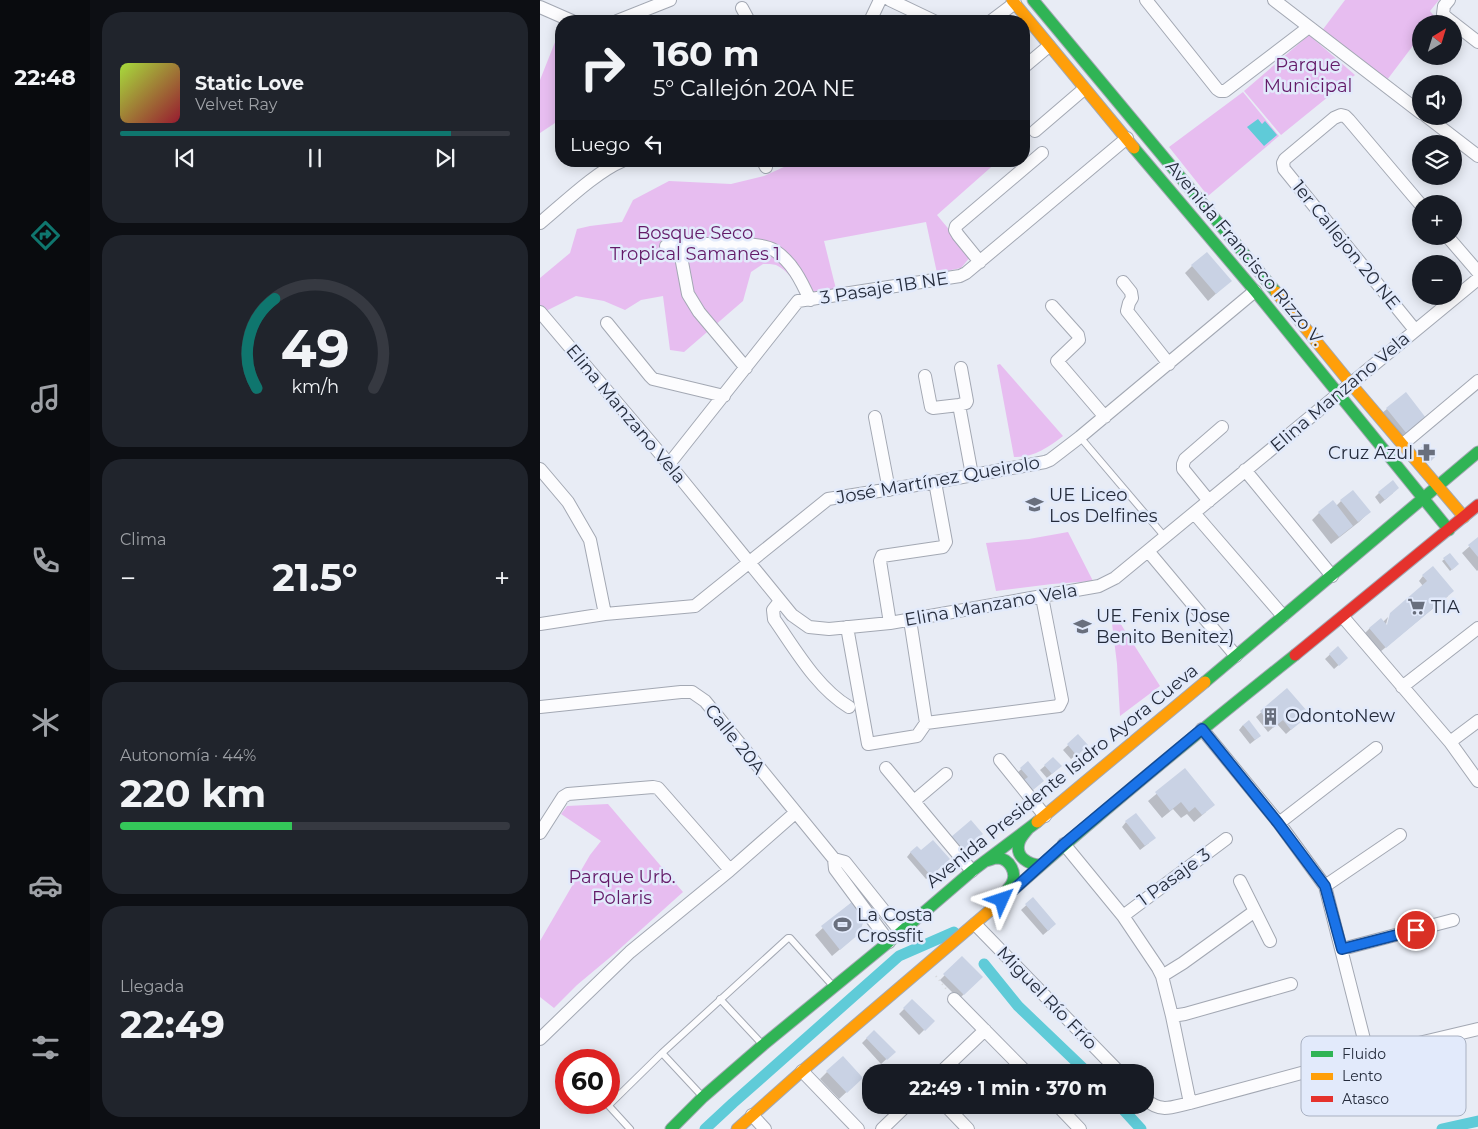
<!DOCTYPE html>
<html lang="es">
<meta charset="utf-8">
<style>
body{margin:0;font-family:Montserrat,sans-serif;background:#20242c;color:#f1f3f6;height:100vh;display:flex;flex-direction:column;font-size:19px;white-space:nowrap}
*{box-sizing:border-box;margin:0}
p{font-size:16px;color:#9ea1a6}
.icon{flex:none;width:28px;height:28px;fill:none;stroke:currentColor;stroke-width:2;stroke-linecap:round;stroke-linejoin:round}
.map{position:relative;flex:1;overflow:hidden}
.side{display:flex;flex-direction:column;gap:12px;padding:12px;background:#0d0f14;width:450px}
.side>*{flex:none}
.top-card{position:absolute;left:15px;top:15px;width:475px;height:152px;border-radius:20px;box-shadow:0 2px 12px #0003;background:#171b24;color:#f1f3f6;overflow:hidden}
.needle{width:32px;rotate:38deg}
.buttons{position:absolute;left:872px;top:15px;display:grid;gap:10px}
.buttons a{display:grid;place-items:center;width:50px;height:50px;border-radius:50%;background:#171b24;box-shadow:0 2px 12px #0003;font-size:25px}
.speed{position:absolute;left:15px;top:1049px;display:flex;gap:10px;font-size:25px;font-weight:700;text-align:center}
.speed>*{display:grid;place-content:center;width:65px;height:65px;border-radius:50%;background:#171b24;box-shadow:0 2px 12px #0003;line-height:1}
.speed .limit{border:8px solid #d22;background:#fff;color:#111}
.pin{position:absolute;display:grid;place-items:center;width:42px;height:42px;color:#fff;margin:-21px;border:2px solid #fff;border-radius:50%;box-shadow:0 1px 5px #0007}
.me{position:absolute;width:55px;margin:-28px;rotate:48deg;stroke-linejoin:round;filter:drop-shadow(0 0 4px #0008)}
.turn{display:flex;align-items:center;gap:18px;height:105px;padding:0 15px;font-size:22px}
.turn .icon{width:65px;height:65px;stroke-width:2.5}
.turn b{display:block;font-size:35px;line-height:42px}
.then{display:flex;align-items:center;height:48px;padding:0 15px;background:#0003;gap:10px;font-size:19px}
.big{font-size:38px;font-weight:700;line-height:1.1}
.side .widget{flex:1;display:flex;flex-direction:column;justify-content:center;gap:8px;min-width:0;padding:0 18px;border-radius:20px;background:#20242c}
.side .dial{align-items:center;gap:0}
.dial svg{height:130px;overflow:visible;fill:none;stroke:#363941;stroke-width:7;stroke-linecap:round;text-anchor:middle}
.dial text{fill:#f1f3f6;stroke:none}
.song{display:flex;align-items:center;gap:15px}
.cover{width:60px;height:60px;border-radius:8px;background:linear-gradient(135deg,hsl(80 70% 55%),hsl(350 70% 35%))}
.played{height:5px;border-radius:2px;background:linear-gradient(90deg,#0f766e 85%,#363941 85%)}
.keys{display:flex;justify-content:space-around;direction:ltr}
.heat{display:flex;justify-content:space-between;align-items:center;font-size:28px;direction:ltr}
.charge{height:8px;border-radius:4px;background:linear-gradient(90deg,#34c759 44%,#363941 0)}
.trip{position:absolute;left:322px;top:1064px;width:292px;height:50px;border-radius:20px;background:#171b24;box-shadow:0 2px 12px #0003;font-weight:700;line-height:50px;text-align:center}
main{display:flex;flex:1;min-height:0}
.tab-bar{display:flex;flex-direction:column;width:90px;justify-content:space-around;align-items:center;background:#090b0e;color:#9ea1a6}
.tab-bar .icon{width:35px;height:35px}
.tab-bar .selected{color:#0f766e}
.tab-bar b{font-size:22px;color:#f1f3f6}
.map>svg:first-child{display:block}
.green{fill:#e7bdf0}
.water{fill:#5fcbd8}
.shadow{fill:#0003}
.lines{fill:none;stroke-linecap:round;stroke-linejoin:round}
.canal{stroke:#5fcbd8;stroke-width:11}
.building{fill:#c9d2e4}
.lane-casing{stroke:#a3a8b3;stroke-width:8}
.street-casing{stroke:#a3a8b3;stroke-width:14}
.fast-casing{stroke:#a3a8b3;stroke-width:13}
.slow-casing{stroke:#a3a8b3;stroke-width:13}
.jam-casing{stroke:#a3a8b3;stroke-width:13}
.path{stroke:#d5d7da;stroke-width:2;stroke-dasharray:1 4;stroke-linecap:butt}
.lane{stroke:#fcfcfe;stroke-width:6}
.street{stroke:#fcfcfe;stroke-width:12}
.fast{stroke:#30b455;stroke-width:11}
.slow{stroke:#ff9f0a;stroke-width:11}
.jam{stroke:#e5322d;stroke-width:11}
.route-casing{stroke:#114b97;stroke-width:12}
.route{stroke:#1a73e8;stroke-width:9}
.labels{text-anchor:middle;stroke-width:5;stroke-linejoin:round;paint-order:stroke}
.park-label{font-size:18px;fill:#631a68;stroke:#e2eafb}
.street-label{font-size:18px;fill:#252c3c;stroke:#e2eafb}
.poi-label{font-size:18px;fill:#252c3c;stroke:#e2eafb;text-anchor:start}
.key{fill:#e2eafb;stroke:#a9b1c2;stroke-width:1}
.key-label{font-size:14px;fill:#252c3c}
</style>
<main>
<nav class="tab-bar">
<b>22:48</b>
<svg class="icon selected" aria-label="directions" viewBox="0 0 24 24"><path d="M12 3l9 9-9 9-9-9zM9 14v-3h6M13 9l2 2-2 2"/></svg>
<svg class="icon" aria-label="music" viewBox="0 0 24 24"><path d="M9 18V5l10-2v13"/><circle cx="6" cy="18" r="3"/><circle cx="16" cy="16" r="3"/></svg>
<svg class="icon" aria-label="phone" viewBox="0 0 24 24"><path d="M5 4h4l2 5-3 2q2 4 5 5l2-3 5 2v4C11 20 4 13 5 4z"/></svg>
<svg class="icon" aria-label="climate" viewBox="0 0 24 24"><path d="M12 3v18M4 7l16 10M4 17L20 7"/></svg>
<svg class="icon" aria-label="car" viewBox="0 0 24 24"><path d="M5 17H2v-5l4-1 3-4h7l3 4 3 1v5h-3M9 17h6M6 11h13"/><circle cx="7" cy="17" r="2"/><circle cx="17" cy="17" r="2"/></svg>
<svg class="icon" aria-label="filters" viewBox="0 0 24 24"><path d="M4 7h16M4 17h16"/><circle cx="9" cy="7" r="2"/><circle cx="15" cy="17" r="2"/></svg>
</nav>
<section class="side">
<div class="widget">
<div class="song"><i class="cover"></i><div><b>Static Love</b><p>Velvet Ray</p></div></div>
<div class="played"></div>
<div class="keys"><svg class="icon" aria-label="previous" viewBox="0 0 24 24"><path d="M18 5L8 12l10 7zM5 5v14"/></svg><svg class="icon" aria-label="pause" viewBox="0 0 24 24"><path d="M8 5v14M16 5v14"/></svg><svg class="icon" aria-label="next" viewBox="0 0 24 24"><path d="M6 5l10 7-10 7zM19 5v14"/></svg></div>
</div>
<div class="widget dial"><svg viewBox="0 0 100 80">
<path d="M14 69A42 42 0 1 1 86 69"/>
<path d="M14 69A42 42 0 0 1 25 14" stroke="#0f766e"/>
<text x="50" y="56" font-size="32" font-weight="700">49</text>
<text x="50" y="72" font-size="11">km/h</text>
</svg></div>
<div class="widget"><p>Clima</p>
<div class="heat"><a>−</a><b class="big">21.5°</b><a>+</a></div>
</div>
<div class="widget"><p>Autonomía · 44%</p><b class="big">220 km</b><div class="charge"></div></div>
<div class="widget"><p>Llegada</p><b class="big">22:49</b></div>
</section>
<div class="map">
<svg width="938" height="1129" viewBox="0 0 938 1129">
<rect width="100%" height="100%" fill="#e8ecf5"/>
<path class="green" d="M805,0H899L890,11L895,17L890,24H881V35L847,80L781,32Z
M21,27V119L0,133V80Z
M769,35L815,75L741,135L704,91Z
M703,92L739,136L668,196L629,147Z
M257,161H458L397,215L431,256L421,268L397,273L386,222L284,241L296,289L260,294C257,283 247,270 236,265C233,264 227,264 223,264L211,272L203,301L144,352L130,350L123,296L101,300L85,310L64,301L36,296L4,312L0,307V278L30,253L37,229L50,226L82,222L93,200L129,181L191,184L224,176Z
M460,364L523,436C509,447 493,458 474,457L457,365Z
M528,532L553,581L512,584L456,591L446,543L489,539Z
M570,607L620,686L580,716L577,664Z
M68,804L143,892L74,954L37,985L14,1008L0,997V941L50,855L61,841L21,814L27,806Z"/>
<path class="water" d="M718,119L722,124L725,121L737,135L724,146L707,127Z"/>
<path class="shadow" d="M652,266L690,281L668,301L645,273Z
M847,409L885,418L861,437L842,413Z
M839,493H853L840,504L835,497Z
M801,501L829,512L819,522L791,544L772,520L779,513L796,506Z
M938,539V570L937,571L922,553Z
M910,555L918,564L910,571L902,561Z
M883,576L908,596L840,652L825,633L830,628L843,622L848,617L844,631L883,586L879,581Z
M797,648L802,662L794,669L785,659Z
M747,689L757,719L755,726L746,734L737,724L728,732L716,717Z
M703,725L720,736L710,744L699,730Z
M538,736L542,750L531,759L523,750Z
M513,759L515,771L507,778L500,770Z
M488,763L498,785L487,794L476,774Z
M645,770L666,812L654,822L647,814L641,818L633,809L622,818L608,801Z
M586,822L609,843L600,850L582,827Z
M371,852H381L404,864L386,879L367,857Z
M493,899L510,929L503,935L481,910Z
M311,903L318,934L292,956L275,935Z
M422,958L441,977L419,999L400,980Z
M372,1001L393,1021L379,1035L359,1014Z
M334,1031L354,1052L341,1064L322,1043Z
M287,1072L314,1085L299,1099L280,1079Z"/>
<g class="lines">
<path class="canal" d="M444,964L478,1006L547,1072
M579,1105L601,1129
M165,1129L193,1103L359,956L414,932
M902,1129L938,1121"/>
</g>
<path class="building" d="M667,252L692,281L676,294L651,265Z
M866,392L886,418L867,434L846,408Z
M886,444L896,456L889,463L878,450Z
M853,480L859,488L845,500L838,492Z
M813,490L831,512L818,522L800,500Z
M793,500L813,526L799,537L778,512Z
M938,537V557L928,545Z
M910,553L919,564L912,570L903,558Z
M893,566L914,591L846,648L829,628L841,618L847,625L850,613L887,581L882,575Z
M798,646L808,658L799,666L789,654Z
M747,688L767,711L758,718L761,722L751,730L743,720L733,728L720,711Z
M709,720L721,736L715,740L703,725Z
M538,734L548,745L537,756L527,744Z
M513,757L522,766L512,774L504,765Z
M488,761L504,781L493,790L484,780L488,777L480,768Z
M645,768L675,805L662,815L655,807L649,812L641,802L630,811L615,792Z
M596,813L616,838L605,846L585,821Z
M431,820L443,834L423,851L411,837Z
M393,840L410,859L391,876L370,852L377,846L381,850Z
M493,897L516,924L508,931L485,904Z
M312,902L320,911L323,923L319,934L300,950L281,926Z
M422,956L443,977L424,995L403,974Z
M372,999L395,1021L385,1031L363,1008Z
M334,1030L356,1052L347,1060L326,1038Z
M303,1056L323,1078L307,1093L286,1071Z"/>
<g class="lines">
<defs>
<path id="lane" d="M540,437L625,537
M180,999L222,1044
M122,1053L162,1096
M90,1129L69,1106L70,1104L122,1053L248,938H250L293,986"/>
<path id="street" d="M350,0L394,21
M606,0L677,89L680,91H685L769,27
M734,0L881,113
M909,0L904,6L903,14L907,18L938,42
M0,7L32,21
M202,8L209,21
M77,21L130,0
M330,21L340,0
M451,21L475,3
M484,67L509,46
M886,116L938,156
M495,131L544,89
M223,161L226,167
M0,223C23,204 56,172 82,161
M907,236L938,272
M126,246C150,245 215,239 234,250C252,262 261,280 270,300
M139,246L148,294L159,312L206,368
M440,262L418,235L415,230L416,226L502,153
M583,282L591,292L592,298L589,303L587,311L629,364
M512,306L538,335L539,340L517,361L565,417
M0,312L129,464L252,615L269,627L289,629L350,623L559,586L575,578L938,279
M67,323L110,376L113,379L184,396
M875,330L744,169L743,163L745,159L794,118L801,115L805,116L809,120L881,205
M385,376L391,407L393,408L419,405L432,475
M419,405L426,403L427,401L421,368
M335,417L349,490
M863,444L938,381
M129,464L258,301L420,276L426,273L587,138
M0,469L28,502L50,540L65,614
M705,470L792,576
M669,501L643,469V464L645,459L682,427
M654,513L743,616
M608,551L696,656
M240,601L233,610L234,619C255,649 277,688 309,707
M803,617L910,742L938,781
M370,620L386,723
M350,623L340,561L342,556L403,547L406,542L395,482
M0,624L65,614L155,606L288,499L395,482L505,462L510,460L540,437L715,291
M307,627L328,744L377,736L386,723L519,706L522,700L502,597
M862,687L938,628
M0,707L141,692H152L165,701L294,859L305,862L361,932
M662,729L739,823L785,886L828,1055
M910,742L938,721
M460,760L505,816
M346,768L432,871
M374,801L406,774
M739,823L836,748
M0,833L23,797L28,794L113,787L118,788L190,870
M524,844L583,916L618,968L622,976L632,1016L650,1103
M294,859L295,869L349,942
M700,881L730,941
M785,886L860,835
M583,916L686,839
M435,924L579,1072
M802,949L913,920
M622,976L643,963L715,911
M414,999L486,1072
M632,1016L645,1014L751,984
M0,1039L90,952L190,870L255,813
M262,1071L318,1129
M401,1072L445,1030
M606,1100C622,1113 631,1107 650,1103L828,1055L938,1029
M405,1105L428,1129
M517,1105L540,1129
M212,1115L225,1129
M342,1129L367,1105"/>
<path id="fast" d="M493,0L736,292
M594,148L715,291L909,530
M665,682L938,452
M488,829C485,833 480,838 479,843C475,857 489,865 501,865
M446,861C450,860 454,858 458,858C470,859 477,873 472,883C470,887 467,890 464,893
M454,907C551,820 652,737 755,655
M131,1129L163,1097L223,1045L361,932L432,871L497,822"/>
<path id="slow" d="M472,0L594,148
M736,292L811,384L924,517
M497,822L665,682
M197,1129L262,1071L454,907"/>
<path id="jam" d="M755,655L938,505"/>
</defs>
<use href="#lane" class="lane-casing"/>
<use href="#street" class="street-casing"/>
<use href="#fast" class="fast-casing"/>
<use href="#slow" class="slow-casing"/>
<use href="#jam" class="jam-casing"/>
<path class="path" d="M396,976L407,990"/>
<use href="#lane" class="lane"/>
<use href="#street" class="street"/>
<use href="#fast" class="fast"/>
<use href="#slow" class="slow"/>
<use href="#jam" class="jam"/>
</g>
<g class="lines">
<defs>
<path id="route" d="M462,900L524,844L662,729L738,823L785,886L802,949L876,930"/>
</defs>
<use href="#route" class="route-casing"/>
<use href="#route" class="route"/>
</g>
<defs>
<symbol id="pharmacy-bare" viewBox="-9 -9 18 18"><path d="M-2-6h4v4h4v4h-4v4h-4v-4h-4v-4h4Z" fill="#696f7d" stroke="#e2eafb" stroke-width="2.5" paint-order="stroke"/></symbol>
<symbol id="school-bare" viewBox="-9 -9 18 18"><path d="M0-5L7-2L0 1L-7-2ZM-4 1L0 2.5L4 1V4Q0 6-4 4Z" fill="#696f7d" stroke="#e2eafb" stroke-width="2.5" paint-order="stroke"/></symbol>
<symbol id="supermarket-bare" viewBox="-9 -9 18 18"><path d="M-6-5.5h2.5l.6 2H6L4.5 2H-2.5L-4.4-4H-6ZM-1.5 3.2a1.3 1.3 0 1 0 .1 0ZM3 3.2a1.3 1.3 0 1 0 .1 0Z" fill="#696f7d" stroke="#e2eafb" stroke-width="2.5" paint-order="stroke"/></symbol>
<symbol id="building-bare" viewBox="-9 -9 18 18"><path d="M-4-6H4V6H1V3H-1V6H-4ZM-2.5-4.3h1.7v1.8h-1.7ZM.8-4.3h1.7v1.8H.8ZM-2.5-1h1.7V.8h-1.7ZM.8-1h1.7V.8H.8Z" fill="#696f7d" stroke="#e2eafb" stroke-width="2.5" paint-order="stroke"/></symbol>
<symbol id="stadium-bare" viewBox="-9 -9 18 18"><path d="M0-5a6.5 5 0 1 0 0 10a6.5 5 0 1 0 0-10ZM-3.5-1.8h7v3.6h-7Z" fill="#696f7d" stroke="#e2eafb" stroke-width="2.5" paint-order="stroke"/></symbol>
</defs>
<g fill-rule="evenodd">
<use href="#pharmacy-bare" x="874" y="440" width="25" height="25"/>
<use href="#school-bare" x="482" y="492" width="25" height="25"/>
<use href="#supermarket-bare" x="864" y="594" width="25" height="25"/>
<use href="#school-bare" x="530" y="614" width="25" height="25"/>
<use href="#building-bare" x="718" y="704" width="25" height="25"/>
<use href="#stadium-bare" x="290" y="912" width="25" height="25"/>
</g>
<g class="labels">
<g class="park-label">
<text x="768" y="71">Parque<tspan x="768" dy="21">Municipal</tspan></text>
<text x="155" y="239">Bosque Seco<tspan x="155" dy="21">Tropical Samanes 1</tspan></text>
<text x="82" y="883">Parque Urb.<tspan x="82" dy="21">Polaris</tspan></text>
</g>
<g class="street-label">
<text transform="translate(806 245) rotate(51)" y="6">1er Callejon 20 NE</text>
<text transform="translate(705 253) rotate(50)" y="6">Avenida Francisco Rizzo V.</text>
<text transform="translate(344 288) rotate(-9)" y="6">3 Pasaje 1B NE</text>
<text transform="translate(800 392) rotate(-40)" y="6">Elina Manzano Vela</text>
<text transform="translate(86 414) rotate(50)" y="6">Elina Manzano Vela</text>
<text transform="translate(398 480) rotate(-10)" y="6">José Martínez Queirolo</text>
<text transform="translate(451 605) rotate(-10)" y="6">Elina Manzano Vela</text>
<text transform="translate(195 739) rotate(51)" y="6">Calle 20A</text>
<text transform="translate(522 776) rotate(-39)" y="6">Avenida Presidente Isidro Ayora Cueva</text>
<text transform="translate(634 877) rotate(-36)" y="6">1 Pasaje 3</text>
<text transform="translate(507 998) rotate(46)" y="6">Miguel Río Frío</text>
</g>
<g class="poi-label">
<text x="873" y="459" text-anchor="end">Cruz Azul</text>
<text x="509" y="501">UE Liceo<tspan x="509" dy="21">Los Delfines</tspan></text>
<text x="891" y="613">TIA</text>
<text x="556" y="622">UE. Fenix (Jose<tspan x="556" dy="21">Benito Benitez)</tspan></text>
<text x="745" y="722">OdontoNew</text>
<text x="317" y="921">La Costa<tspan x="317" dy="21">Crossfit</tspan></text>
</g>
</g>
<rect x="761" y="1036" width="165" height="80" rx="8" class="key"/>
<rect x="771" y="1051" width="22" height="6" fill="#30b455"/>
<rect x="771" y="1073" width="22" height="7" fill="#ff9f0a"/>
<rect x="771" y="1096" width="22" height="6" fill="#e5322d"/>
<g class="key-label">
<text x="802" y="1059">Fluido</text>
<text x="802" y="1081">Lento</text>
<text x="802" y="1104">Atasco</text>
</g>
</svg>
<div class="buttons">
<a><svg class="needle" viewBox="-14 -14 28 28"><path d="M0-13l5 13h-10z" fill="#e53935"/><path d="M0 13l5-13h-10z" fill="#9ea1a6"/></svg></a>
<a><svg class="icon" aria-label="sound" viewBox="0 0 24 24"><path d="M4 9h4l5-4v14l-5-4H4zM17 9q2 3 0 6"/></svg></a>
<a><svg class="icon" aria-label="layers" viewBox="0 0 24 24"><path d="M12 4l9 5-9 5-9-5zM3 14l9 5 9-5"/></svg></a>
<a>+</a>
<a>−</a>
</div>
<div class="speed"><div class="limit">60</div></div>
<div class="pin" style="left:876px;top:930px;background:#d93025"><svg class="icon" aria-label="arrive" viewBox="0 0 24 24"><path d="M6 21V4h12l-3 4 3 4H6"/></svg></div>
<svg class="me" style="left:462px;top:900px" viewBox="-20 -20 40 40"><path d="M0-17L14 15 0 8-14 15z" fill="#1a73e8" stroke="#fff" stroke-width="4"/></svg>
<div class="trip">22:49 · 1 min · 370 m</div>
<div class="top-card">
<div class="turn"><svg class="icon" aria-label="right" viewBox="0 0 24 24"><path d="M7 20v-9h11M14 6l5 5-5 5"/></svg><div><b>160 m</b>5° Callejón 20A NE</div></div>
<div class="then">Luego<svg class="icon" aria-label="left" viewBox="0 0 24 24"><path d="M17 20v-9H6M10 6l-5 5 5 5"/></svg></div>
</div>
</div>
</main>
